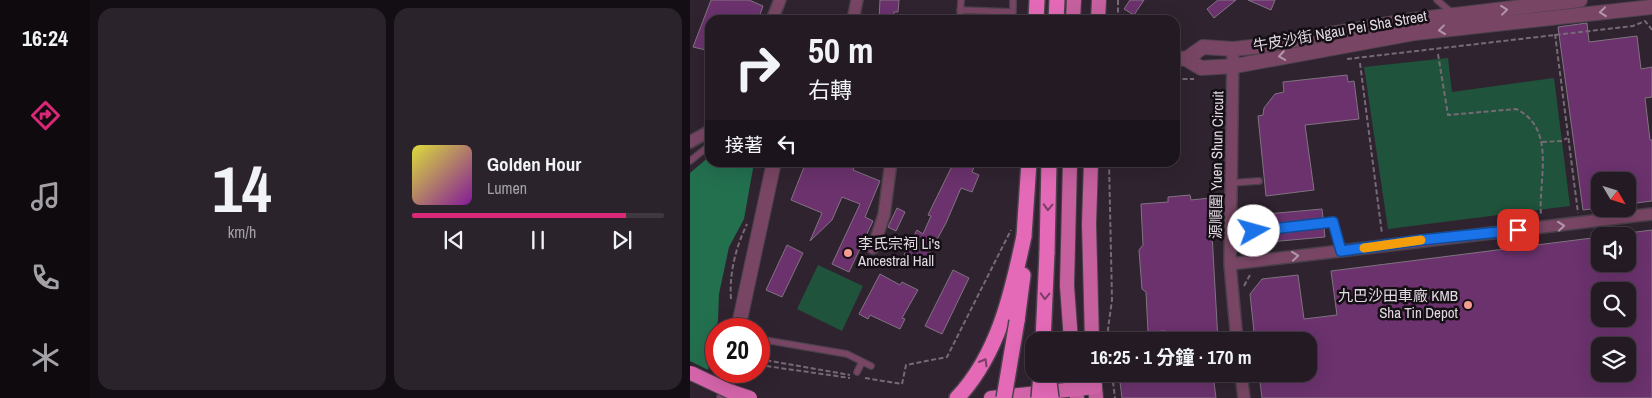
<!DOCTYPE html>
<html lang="zh-TW">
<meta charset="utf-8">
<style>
body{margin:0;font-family:"Archivo Narrow","Noto Sans TC",sans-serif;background:#2b232b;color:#f1f3f6;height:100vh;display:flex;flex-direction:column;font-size:19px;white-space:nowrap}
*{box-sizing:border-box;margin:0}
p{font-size:16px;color:#a3a1a6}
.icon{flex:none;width:28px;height:28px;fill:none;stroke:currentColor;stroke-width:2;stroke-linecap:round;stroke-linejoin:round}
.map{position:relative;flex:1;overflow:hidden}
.details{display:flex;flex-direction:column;gap:8px;padding:8px;background:#130e13;width:600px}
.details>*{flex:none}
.top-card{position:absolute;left:15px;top:15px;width:475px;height:152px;border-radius:15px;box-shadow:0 5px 20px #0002,0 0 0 1px #403841;background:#231a23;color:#f1f3f6;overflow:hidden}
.needle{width:32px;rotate:128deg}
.controls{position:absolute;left:901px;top:172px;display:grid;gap:10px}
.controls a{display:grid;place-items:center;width:45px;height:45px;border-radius:10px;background:#231a23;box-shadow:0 5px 20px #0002,0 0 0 1px #403841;font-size:25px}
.speed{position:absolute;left:15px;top:318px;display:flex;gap:10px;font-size:25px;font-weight:700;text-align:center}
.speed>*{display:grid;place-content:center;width:65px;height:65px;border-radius:50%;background:#231a23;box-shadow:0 5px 20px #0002,0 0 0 1px #403841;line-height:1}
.speed .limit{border:8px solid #d22;background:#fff;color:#111}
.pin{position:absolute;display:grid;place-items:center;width:42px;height:42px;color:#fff;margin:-21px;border-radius:10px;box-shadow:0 2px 8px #0006}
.me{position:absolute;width:55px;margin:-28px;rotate:83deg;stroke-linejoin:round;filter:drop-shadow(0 0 4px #0008)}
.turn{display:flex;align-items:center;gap:18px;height:105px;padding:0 20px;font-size:22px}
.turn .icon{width:65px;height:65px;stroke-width:2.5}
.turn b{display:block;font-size:35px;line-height:42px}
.then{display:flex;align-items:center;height:48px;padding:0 20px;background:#0003;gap:10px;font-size:19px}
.details .widget{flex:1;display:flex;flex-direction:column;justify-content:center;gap:8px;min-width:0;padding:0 18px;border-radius:15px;background:#2b232b}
.details .dial{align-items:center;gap:0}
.dial b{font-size:65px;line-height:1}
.song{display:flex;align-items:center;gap:15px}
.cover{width:60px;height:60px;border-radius:8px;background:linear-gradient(135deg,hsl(60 70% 55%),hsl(290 70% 35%))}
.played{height:5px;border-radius:2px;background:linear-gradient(90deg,#db2777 85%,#403841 85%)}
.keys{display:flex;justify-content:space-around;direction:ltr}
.details .tiles{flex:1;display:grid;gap:8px;grid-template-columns:repeat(2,1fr)}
.trip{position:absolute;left:335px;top:332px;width:292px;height:50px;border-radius:15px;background:#231a23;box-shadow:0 5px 20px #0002,0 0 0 1px #403841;font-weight:700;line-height:50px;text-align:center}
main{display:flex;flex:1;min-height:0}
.menu{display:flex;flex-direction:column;width:90px;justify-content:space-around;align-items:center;background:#0e0a0e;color:#a3a1a6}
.menu .icon{width:35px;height:35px}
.menu .selected{color:#db2777}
.menu b{font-size:22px;color:#f1f3f6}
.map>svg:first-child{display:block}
.green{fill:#1f533c}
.forest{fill:#23704f}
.building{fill:#6b326d;stroke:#817381;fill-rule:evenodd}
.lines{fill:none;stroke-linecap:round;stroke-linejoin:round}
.service-casing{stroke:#4b404b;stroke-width:8}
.minor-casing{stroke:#4b404b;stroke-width:14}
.tertiary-casing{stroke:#4b404b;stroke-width:16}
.primary-casing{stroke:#4b404b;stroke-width:16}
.trunk-casing{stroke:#4b404b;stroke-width:16}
.motorway-casing{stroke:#4b404b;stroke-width:18}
.path{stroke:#756a75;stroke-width:2;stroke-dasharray:5 2.5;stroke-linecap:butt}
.service{stroke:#784664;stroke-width:5.5}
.minor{stroke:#784664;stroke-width:11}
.tertiary{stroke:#784664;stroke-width:14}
.primary{stroke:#c6609f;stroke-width:14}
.trunk{stroke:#d565ab;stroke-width:14}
.motorway{stroke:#e46ab7;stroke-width:15}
.trunk-bridge-casing{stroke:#4b404b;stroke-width:16;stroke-linecap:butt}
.motorway-bridge-casing{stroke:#4b404b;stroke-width:18;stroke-linecap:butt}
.trunk-bridge{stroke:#d565ab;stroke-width:14}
.motorway-bridge{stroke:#e46ab7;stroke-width:15}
.oneway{stroke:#b296a9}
.oneway2{stroke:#7c3c66}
.route-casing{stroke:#114b97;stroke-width:12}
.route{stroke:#1a73e8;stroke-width:9}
.slow{stroke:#f59e0b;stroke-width:9}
.poi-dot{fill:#f59c91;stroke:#140f14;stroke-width:2}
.labels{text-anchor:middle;stroke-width:5;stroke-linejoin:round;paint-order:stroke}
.street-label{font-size:15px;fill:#e1d8e1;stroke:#140f14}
.poi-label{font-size:15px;fill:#e1d8e1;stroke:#140f14;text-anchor:start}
</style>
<main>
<nav class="menu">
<b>16:24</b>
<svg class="icon selected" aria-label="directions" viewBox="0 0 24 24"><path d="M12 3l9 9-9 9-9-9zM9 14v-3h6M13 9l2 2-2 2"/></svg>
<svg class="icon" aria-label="music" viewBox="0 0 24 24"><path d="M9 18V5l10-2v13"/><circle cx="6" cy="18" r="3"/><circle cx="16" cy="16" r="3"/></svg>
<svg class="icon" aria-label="phone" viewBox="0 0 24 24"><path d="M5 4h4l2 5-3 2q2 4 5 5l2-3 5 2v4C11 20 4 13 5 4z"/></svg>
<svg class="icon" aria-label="climate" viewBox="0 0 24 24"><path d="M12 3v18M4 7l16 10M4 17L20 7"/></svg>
</nav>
<section class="details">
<div class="tiles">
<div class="widget dial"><b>14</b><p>km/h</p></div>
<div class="widget">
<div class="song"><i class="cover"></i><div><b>Golden Hour</b><p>Lumen</p></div></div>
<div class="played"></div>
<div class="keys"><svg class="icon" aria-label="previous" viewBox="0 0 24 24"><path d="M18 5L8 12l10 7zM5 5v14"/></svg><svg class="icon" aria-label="pause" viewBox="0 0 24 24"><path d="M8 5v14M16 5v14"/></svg><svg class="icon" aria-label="next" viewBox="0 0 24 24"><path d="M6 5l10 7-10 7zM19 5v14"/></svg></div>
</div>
</div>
</section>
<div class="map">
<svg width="962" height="398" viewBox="0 0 962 398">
<rect width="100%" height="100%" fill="#2f232f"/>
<path class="green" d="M758,58L762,92L864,78L880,206L698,229L674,67Z
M128,265L173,286L152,331L107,309Z"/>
<path class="forest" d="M20,156V162L64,163L54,219L39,247L29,294L28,320L18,370L0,361V173Z"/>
<path class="building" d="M21,0H59L73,6L68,20H20V51L3,47Z
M190,0H209L208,12H204L203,20H189Z
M440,0H454L444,15L434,9Z
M528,0H546L524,18L517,9Z
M558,0H585L581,10Z
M897,23L899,42L947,36L951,69L962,67V97L955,98L960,140H962V201L938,204V181H910V208L893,210L868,27Z
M657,75L658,82L664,81L669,119L615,125L624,190L576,196L568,116L573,115L574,108L585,94L594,92L593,82Z
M116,162H166L163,170L190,181L175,217L183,221L159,272L142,264L170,204L152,197L142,220L120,241L132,213L101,200Z
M264,162H286L282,172L289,175L282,192L271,188L256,223L233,265L214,255L227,230L233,234L241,216L238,215Z
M500,195L501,200L520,198L528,341H476L475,331L458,332L456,292L452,289L449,250L453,245L451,204L478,202V197Z
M207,208L215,212L206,231L198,227Z
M632,209L633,218L567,226L566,215Z
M634,228L635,237L568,243L569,235Z
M962,230V398H572L569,374H619V341H565L560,294L572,279L608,275L614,319L647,315L641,271L910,237V264H938V233ZM910,291H938V319H910ZM910,346H938V374H910Z
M97,245L113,253L92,297L76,290Z
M263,270L279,278L252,334L235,326Z
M190,274L210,285L212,282L228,290L212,318L215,319L210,329L180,315L178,319L169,314Z
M429,374H523L526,398H432Z"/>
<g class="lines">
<defs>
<path id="service" d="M747,0L762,13
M270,10L323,12V0
M270,20L271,0
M0,161L20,145
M540,183L569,181
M562,261L565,231L643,222L651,251
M69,339L157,354L181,366
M167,372L172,362"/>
<path id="minor" d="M82,20L90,0
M163,20L167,0
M543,49L540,264L547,341
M0,142L20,131
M183,248L194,215L201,162
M540,264L962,214
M551,374L554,398"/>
<path id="tertiary" d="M485,58L496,59L511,68L545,66L725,33L962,7
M496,59L513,47L543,49L571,46L722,20L890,0
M48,329L84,162
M34,398L40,371"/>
<path id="primary" d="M383,20L384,0
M408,20L409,0
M380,162L377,286L381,341
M401,162L399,224L402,341
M384,374L387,398
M404,374L406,398"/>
<path id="trunk" d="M301,398L405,387"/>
<path id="motorway" d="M346,20L347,0
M327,321L333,275
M353,341L357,252
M267,398C308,355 322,293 334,236"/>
</defs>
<use href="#service" class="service-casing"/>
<use href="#minor" class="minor-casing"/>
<use href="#tertiary" class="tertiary-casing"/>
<use href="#primary" class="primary-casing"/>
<use href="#trunk" class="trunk-casing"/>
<use href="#motorway" class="motorway-casing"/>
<path class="path" d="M428,0V20
M865,34L888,213
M748,54L758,115L826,109C867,128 848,181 851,215
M657,59L943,26L955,21L962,30
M670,63L692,234
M485,79H504
M852,142L872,141L877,138
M419,162L422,300L418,329L419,341
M554,286L561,273
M41,299C39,273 46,247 57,224
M69,359L160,375
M69,365L160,378
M422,374L425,398
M175,378L212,384L216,365L257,357L321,230"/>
<use href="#service" class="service"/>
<use href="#minor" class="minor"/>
<use href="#tertiary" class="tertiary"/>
<use href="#primary" class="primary"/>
<use href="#trunk" class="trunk"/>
<use href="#motorway" class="motorway"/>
<defs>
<path id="trunk-bridge" d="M1,373L39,391L60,398"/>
<path id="motorway-bridge" d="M366,20L367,0
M334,236L339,162
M357,252L359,162
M358,374L361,398
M314,398L327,321
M349,398L351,374"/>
</defs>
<use href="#trunk-bridge" class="trunk-bridge-casing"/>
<use href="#motorway-bridge" class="motorway-bridge-casing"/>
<use href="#trunk-bridge" class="trunk-bridge"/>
<use href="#motorway-bridge" class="motorway-bridge"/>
</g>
<defs><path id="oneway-chevron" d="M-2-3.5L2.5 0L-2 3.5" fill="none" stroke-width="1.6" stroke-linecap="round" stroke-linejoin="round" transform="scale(1.25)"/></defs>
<g class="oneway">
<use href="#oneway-chevron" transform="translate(814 10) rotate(-7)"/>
<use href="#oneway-chevron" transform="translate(913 12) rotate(174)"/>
<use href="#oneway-chevron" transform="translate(752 30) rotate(173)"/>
<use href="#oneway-chevron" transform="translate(592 56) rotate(171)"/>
<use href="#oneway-chevron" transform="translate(871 226) rotate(-6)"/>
<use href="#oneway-chevron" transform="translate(605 256) rotate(-6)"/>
</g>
<g class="oneway2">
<use href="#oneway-chevron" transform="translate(358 207) rotate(92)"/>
<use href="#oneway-chevron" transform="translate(355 296) rotate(92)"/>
<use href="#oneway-chevron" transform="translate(294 362) rotate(-60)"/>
</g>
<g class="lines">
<defs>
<path id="route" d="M564,231L643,222L651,251L731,240L828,230"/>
</defs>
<use href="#route" class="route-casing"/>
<use href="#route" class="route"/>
<path class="slow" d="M674,248L731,240"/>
</g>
<g class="poi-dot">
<circle cx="158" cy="253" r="5"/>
<circle cx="778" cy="305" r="5"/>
</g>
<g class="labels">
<g class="street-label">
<text transform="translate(650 31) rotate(-10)" y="5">牛皮沙街 Ngau Pei Sha Street</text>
<text transform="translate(527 165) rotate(-89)" y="5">源順圍 Yuen Shun Circuit</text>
</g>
<g class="poi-label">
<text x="168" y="249">李氏宗祠 Li's<tspan x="168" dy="17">Ancestral Hall</tspan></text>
<text x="768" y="301" text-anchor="end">九巴沙田車廠 KMB<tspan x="768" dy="17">Sha Tin Depot</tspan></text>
</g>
</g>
</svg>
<div class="controls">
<a><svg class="needle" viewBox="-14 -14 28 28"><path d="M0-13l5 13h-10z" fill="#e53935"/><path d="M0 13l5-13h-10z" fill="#a3a1a6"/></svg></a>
<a><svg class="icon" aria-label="sound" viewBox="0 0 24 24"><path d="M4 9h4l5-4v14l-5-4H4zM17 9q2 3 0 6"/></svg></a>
<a><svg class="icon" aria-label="search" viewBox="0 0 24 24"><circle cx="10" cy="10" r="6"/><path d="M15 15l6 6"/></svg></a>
<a><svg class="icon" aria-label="layers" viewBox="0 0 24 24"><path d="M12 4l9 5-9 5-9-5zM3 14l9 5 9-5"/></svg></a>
</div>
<div class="speed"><div class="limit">20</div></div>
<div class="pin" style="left:828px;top:230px;background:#d93025"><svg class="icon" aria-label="arrive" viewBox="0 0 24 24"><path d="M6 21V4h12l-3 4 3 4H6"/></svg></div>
<svg class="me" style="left:564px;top:231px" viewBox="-20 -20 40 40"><circle r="19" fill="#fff"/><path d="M0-13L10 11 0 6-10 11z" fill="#1a73e8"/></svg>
<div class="trip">16:25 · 1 分鐘 · 170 m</div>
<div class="top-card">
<div class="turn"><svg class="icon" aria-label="right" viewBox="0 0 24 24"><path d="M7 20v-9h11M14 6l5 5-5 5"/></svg><div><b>50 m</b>右轉</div></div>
<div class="then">接著<svg class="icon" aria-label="left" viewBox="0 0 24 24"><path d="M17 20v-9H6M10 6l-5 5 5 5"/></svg></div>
</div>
</div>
</main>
